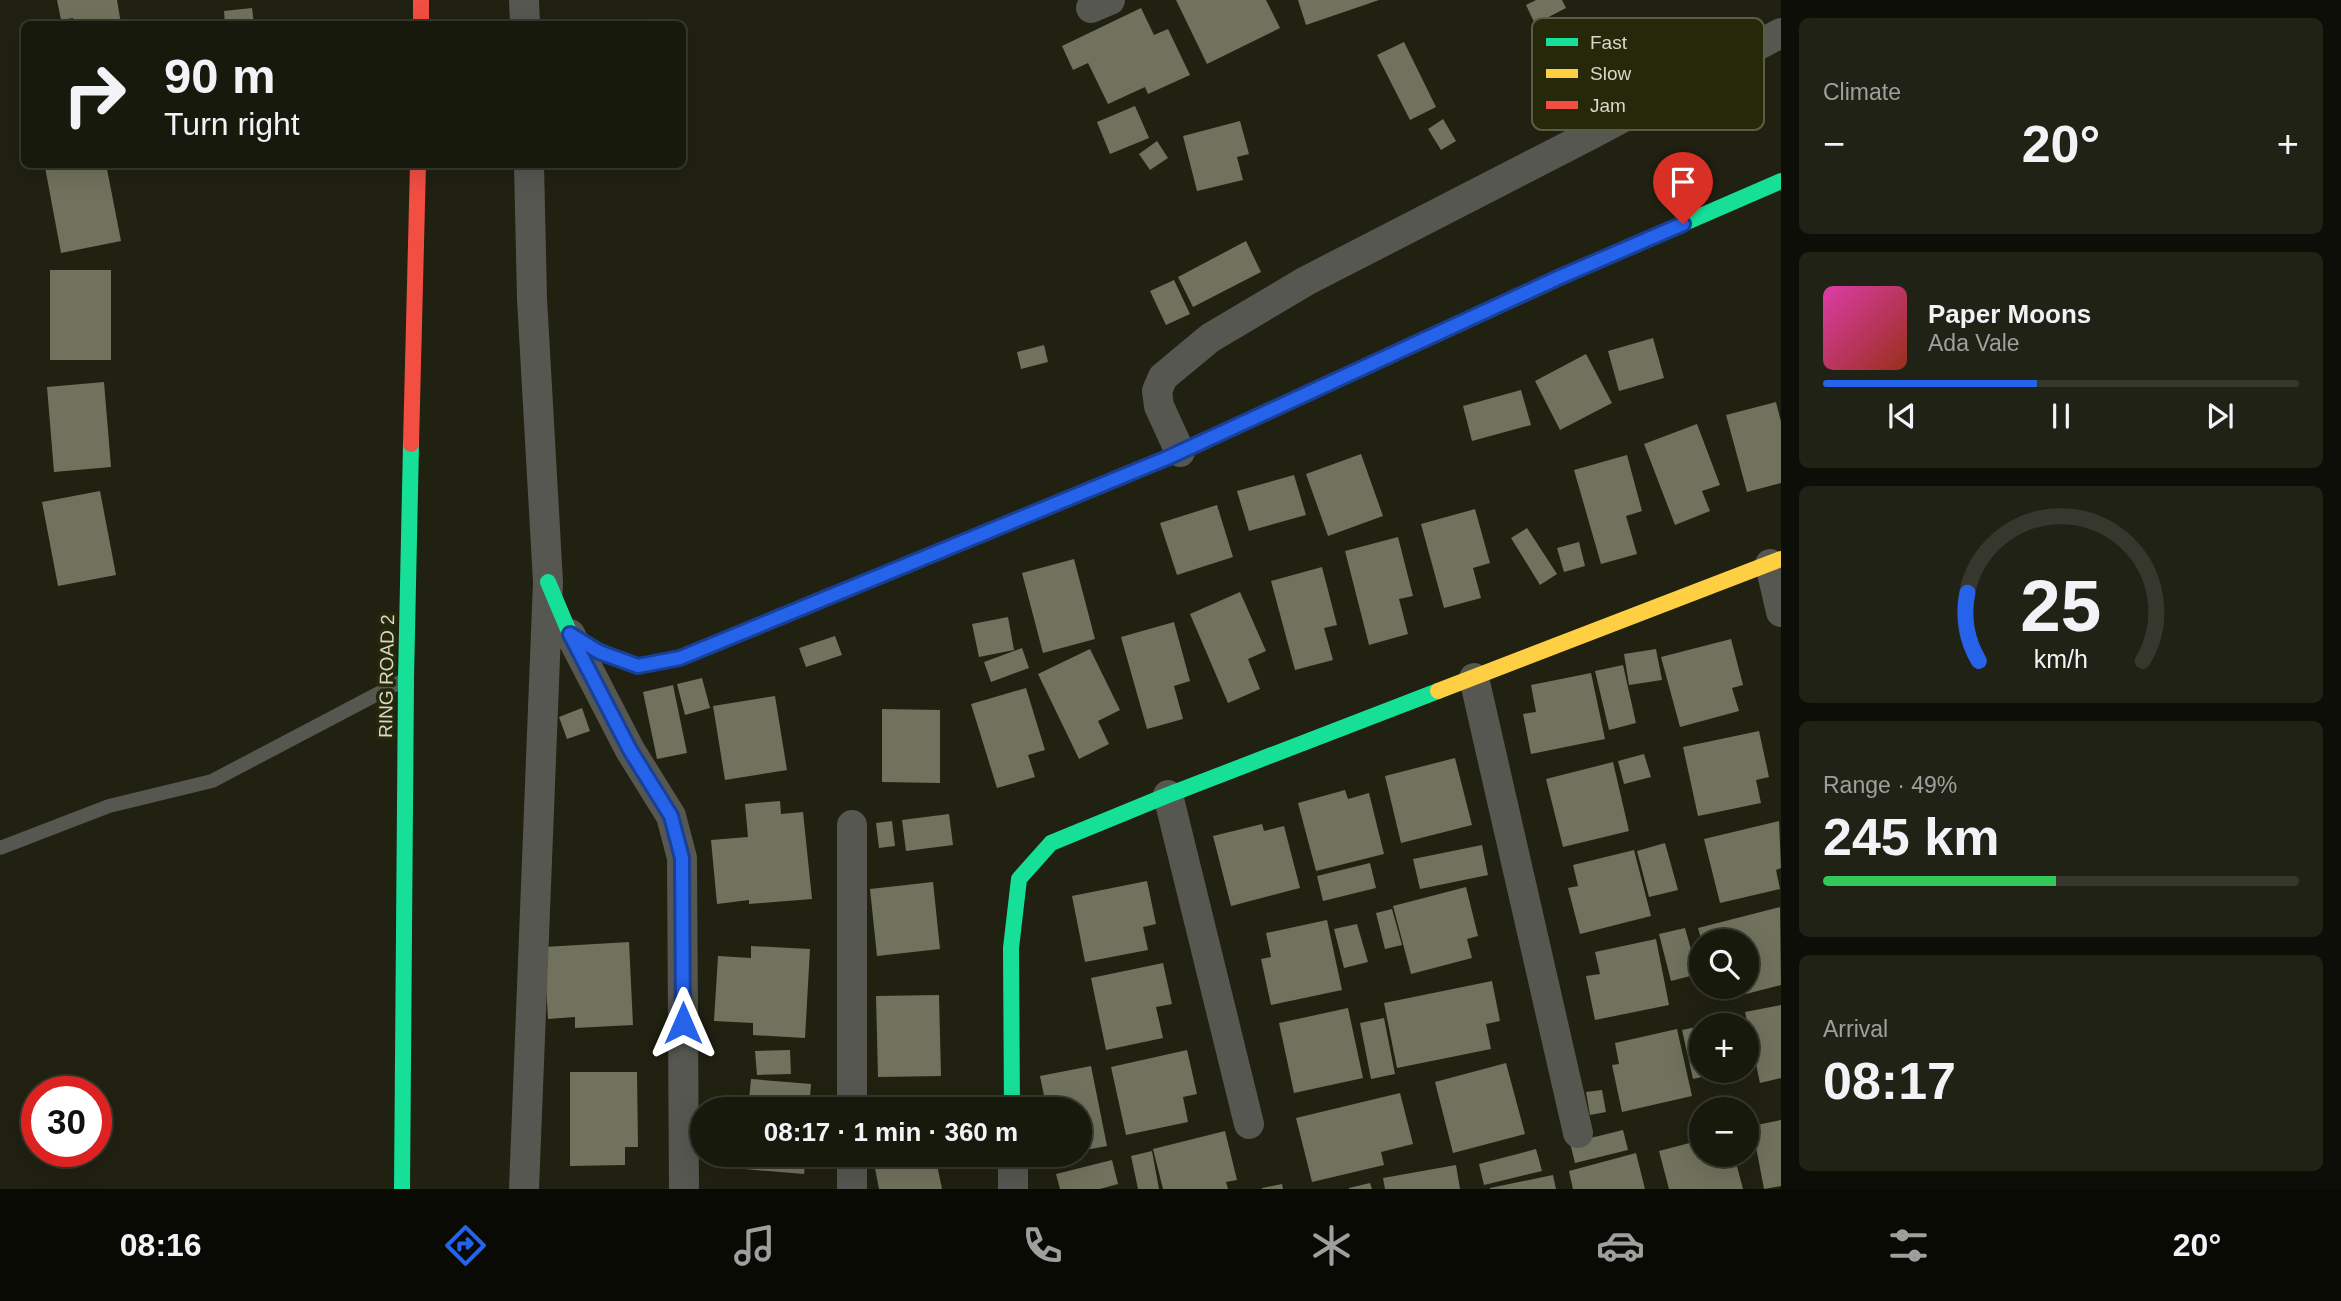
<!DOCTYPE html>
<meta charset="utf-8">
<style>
body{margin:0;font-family:Arial,sans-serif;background:#212216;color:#f1f3f6;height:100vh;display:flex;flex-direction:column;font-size:26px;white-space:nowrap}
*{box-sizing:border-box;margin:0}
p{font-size:23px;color:#9fa09d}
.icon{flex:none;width:38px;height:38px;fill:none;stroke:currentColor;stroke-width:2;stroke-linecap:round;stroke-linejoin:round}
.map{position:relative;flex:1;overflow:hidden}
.sheet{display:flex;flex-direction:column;gap:18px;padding:18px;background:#0d0e07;width:560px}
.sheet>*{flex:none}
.banner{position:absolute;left:21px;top:21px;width:665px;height:147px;border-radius:10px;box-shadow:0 7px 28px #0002,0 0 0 2px #36382e;background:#18190d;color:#f1f3f6;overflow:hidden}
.buttons{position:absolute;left:1689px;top:929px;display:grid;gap:14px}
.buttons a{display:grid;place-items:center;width:70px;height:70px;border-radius:50%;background:#18190d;box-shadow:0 7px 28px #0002,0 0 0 2px #36382e;font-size:35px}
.speed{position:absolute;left:21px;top:1076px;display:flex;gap:14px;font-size:35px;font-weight:700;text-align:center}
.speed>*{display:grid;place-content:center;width:91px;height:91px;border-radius:50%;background:#18190d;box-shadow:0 7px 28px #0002,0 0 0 2px #36382e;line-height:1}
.speed .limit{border:10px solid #d22;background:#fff;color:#111}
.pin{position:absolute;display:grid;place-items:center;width:60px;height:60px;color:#fff;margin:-72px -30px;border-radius:50% 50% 50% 0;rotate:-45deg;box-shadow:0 0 7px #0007}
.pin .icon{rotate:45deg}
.me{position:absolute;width:77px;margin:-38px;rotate:0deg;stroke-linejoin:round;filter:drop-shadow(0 0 5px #0008)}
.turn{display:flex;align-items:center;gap:24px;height:147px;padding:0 28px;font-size:32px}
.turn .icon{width:91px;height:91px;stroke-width:2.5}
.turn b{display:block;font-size:49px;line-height:60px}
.big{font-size:52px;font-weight:600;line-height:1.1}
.sheet .widget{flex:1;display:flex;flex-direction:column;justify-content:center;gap:10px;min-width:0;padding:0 24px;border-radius:10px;background:#212216}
.sheet .dial{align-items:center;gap:0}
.dial svg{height:182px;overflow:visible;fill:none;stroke:#36382e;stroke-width:7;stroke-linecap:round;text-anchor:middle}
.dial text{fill:#f1f3f6;stroke:none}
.song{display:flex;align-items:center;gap:21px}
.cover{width:84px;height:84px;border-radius:10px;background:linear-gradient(135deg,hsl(320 70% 55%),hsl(10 70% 35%))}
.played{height:7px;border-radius:4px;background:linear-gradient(90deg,#2563eb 45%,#36382e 45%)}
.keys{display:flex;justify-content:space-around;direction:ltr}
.heat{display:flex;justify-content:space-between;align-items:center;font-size:38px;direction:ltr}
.charge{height:10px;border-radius:5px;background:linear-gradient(90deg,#34c759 49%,#36382e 0)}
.trip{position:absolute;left:690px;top:1097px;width:402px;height:70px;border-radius:35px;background:#18190d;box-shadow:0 7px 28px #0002,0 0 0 2px #36382e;font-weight:600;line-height:70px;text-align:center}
.tabs{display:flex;height:112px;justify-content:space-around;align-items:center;background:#0a0a05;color:#9fa09d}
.tabs .icon{width:49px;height:49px}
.tabs .on{color:#2563eb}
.tabs b{font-size:32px;color:#f1f3f6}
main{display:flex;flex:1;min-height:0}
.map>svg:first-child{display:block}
.building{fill:#70725d}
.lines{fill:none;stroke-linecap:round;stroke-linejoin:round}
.lane{stroke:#565751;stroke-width:14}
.street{stroke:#565751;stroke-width:30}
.fast{stroke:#16e098;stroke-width:16}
.slow{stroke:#ffcf43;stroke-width:16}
.jam{stroke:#f24e42;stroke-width:16}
.route-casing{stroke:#184099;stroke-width:18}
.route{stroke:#2563eb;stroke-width:12}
.labels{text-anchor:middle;stroke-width:7;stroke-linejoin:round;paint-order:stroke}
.street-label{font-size:19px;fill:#d7d9c8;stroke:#26280a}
.key{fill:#26280a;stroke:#5b5d43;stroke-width:2}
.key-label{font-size:19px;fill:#d7d9c8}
</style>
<main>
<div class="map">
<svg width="1781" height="1189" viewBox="0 0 1781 1189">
<rect width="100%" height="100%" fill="#202111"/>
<path class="building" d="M57,0H117L121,24H74L73,18L61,20Z
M1176,0H1266L1280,28L1207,64Z
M1298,0H1379L1306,25Z
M1536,0H1562L1566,8L1535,24L1526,5Z
M252,8L254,24H225L224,11Z
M1141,8L1154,35L1168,29L1190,75L1148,94L1145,87L1108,104L1088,63L1073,70L1062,46Z
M1404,42L1436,107L1410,120L1377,55Z
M1135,106L1149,138L1110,154L1097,122Z
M1443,119L1456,141L1441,150L1428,129Z
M1240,121L1249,154L1237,157L1243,180L1197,191L1183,136Z
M1157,141L1168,158L1150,170L1139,154Z
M58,164H106L121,241L61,253L45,167Z
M1246,241L1261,272L1193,307L1178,277Z
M50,270H111V360H50Z
M1174,280L1190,314L1166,325L1150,291Z
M1653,338L1664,378L1619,391L1608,351Z
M1044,345L1048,362L1021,369L1017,352Z
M1586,354L1612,403L1560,430L1535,381Z
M104,382L111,467L54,472L47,387Z
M1521,390L1531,425L1472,441L1463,406Z
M1776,402L1781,422V483L1747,492L1726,415Z
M1697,424L1720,485L1702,491L1710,511L1675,525L1644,444Z
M1361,454L1383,516L1328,536L1306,474Z
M1627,455L1642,511L1626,516L1637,554L1601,564L1574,470Z
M1294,475L1306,515L1249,531L1237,491Z
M100,491L116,575L58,586L42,502Z
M1217,505L1233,557L1177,575L1160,523Z
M1475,509L1490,563L1473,568L1481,598L1444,608L1421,524Z
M1527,528L1557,574L1540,585L1511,538Z
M1398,537L1413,596L1399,599L1408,634L1369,645L1345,551Z
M1579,542L1585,566L1564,572L1557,548Z
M1074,559L1095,639L1043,653L1022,573Z
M1322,567L1337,625L1324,628L1333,660L1295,670L1271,581Z
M1240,592L1266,651L1248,659L1260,689L1228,703L1190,614Z
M1008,617L1014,650L979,657L972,624Z
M1174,622L1190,681L1174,686L1183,719L1147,729L1121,637Z
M835,636L842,655L806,667L799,648Z
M1731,639L1743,685L1732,688L1739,711L1680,727L1661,657Z
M1022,648L1029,668L991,682L984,662Z
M1090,649L1120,710L1098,721L1109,744L1079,759L1038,674Z
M1656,649L1662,680L1629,685L1624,654Z
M1623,665L1636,723L1609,730L1595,671Z
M1591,673L1605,739L1531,754L1523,714L1536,712L1531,685Z
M702,678L710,708L685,715L677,684Z
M673,685L687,753L657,759L643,692Z
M1026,688L1045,750L1028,755L1035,777L997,788L971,704Z
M775,696L787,770L725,780L713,706Z
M582,708L590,731L567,739L559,717Z
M882,709L940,710V783L882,782Z
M1759,731L1769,777L1756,780L1761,803L1698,816L1683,747Z
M1644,754L1651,777L1624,784L1618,761Z
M1455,758L1472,825L1401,843L1385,776Z
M1613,762L1629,831L1563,847L1546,779Z
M1345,790L1348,799L1369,793L1384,854L1316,871L1298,803Z
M780,801L781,814L803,812L812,899L749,904V900L717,904L711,840L748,837L745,804Z
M949,814L953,845L906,851L902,820Z
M892,821L895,846L879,848L876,823Z
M1779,821L1781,868L1776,870L1780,889L1720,903L1704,839Z
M1262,824L1264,831L1284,826L1300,888L1231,906L1213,836Z
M1665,843L1678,890L1649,897L1637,851Z
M1482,845L1488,875L1420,889L1413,859Z
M1634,850L1651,916L1580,934L1568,888L1578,886L1573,865Z
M1370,863L1376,888L1323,901L1317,876Z
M1147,881L1156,924L1143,927L1148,950L1085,962L1072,896Z
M933,882L940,949L877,956L870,889Z
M1466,887L1478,936L1467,939L1472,958L1411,974L1393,906Z
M1780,907L1781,985L1742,995L1739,987H1746V942H1702L1698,928Z
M1392,909L1402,945L1385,949L1376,913Z
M1327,920L1342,990L1271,1005L1261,959L1271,957L1266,933Z
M1357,924L1368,962L1344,968L1334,929Z
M1685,928L1698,974L1671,981L1659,934Z
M1656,939L1669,1005L1595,1020L1586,976L1600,974L1595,952Z
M629,942L633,1025L575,1028V1017L548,1019L544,947Z
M751,946L810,949L805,1038L753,1035V1023L714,1021L718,956L751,958Z
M1163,963L1172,1004L1156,1007L1163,1038L1106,1050L1091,978Z
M1492,981L1500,1021L1486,1024L1491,1049L1397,1068L1384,1003Z
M939,995L941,1076L878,1077L876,996Z
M1781,1005V1078L1760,1083L1745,1012Z
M1348,1008L1363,1078L1294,1093L1279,1023Z
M1384,1018L1395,1074L1371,1079L1360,1023Z
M1701,1026V1071H1718V1073L1693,1079L1682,1030Z
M1677,1029L1692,1096L1622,1112L1612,1065L1619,1064L1615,1043Z
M790,1050L791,1074L757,1075L755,1051Z
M1187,1050L1197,1094L1183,1097L1188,1122L1126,1135L1111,1067Z
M1506,1063L1525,1134L1453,1153L1435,1082Z
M1091,1066L1107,1146L1080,1151V1110H1047L1040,1076Z
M570,1072H637L638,1147H625V1165L570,1166Z
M751,1079L811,1084L809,1110H748Z
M1602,1090L1606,1112L1590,1115L1586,1092Z
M1400,1093L1413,1144L1381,1152L1384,1165L1312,1182L1296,1118Z
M1781,1120V1186L1764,1189L1752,1126Z
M1623,1130L1628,1150L1575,1163L1570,1143Z
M1225,1131L1237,1180L1226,1182L1228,1189H1163L1153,1149Z
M1701,1140V1155H1734L1743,1189H1669L1659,1151Z
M1536,1149L1542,1171L1484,1185L1479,1164Z
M1152,1151L1159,1189H1138L1131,1156Z
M1636,1153L1645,1189H1573L1569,1171Z
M745,1155H806L804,1174L744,1169Z
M913,1155H935L942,1189H879L874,1163Z
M1112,1160L1118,1184L1100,1189H1060L1056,1174Z
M1456,1165L1460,1189H1385L1383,1178Z
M1553,1175L1556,1189H1490V1188Z
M1370,1183L1372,1189H1349V1188Z
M1282,1184L1283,1189H1262V1188Z"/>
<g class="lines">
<path class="lane" d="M0,848L109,806L212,781L404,680"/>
<path class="street" d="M524,0L525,24
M1091,8L1110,0
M1180,452L1159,406L1157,391L1163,377L1210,338L1306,281L1592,134L1781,33
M1770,564L1781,612
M570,634L630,750L671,816L682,858L684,1189
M1474,678L1578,1133
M1168,795L1249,1124
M852,1110V825
M1013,1155V1189
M524,1189L548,582L532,299L529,164
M852,1189V1155"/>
<path class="fast" d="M1583,267L1781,181
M548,582L570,634L599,651L638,666L680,658L1167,458L1339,379
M1012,1110L1011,948L1019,879L1051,843L1168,795L1438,691
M402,1189L406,678L411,444"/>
<path class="slow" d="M1339,379L1583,267
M1438,691L1781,559"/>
<path class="jam" d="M421,0V24
M411,444L418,164"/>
</g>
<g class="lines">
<defs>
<path id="route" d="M683,1023L682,858L671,816L630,750L570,634L599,652L638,666L680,658L1167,458L1560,277L1683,224"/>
</defs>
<use href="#route" class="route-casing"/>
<use href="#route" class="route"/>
</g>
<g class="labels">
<g class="street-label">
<text transform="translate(386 676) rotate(-89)" y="7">RING ROAD 2</text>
</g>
</g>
<rect x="1532" y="18" width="232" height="112" rx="10" class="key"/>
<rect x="1546" y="38" width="32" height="8" fill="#16e098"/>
<rect x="1546" y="69" width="32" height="9" fill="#ffcf43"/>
<rect x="1546" y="101" width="32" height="8" fill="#f24e42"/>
<g class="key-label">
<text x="1590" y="49">Fast</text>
<text x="1590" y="80">Slow</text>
<text x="1590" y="112">Jam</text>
</g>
</svg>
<div class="buttons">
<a><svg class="icon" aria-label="search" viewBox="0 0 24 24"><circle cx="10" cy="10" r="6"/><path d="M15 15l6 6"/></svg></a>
<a>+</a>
<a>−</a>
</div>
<div class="speed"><div class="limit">30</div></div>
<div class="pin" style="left:1683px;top:224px;background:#d93025"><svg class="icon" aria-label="arrive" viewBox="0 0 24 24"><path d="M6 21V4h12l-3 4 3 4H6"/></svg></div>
<svg class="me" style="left:683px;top:1023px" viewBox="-20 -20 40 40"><path d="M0-17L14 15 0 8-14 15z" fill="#2563eb" stroke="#fff" stroke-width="4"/></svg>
<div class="trip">08:17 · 1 min · 360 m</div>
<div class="banner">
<div class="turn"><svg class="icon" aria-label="right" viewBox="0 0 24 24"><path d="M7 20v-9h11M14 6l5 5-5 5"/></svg><div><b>90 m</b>Turn right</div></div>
</div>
</div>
<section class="sheet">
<div class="widget"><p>Climate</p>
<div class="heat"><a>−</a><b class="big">20°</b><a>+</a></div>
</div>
<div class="widget">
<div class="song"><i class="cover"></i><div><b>Paper Moons</b><p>Ada Vale</p></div></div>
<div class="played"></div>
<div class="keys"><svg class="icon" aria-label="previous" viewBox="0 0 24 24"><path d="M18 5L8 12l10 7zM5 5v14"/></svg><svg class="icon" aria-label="pause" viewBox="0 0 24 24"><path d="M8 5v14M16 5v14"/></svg><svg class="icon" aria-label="next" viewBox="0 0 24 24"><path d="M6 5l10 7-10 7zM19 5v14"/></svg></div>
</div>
<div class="widget dial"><svg viewBox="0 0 100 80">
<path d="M14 69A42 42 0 1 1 86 69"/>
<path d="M14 69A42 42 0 0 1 9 39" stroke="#2563eb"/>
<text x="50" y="56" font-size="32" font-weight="700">25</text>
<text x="50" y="72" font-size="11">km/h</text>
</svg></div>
<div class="widget"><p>Range · 49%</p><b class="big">245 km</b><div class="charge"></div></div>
<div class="widget"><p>Arrival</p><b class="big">08:17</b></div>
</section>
</main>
<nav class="tabs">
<b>08:16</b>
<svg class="icon on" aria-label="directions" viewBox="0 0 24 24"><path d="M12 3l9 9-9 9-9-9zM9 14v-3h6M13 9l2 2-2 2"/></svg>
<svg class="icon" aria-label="music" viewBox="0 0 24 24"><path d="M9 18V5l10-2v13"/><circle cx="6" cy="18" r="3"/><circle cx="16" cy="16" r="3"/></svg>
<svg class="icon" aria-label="phone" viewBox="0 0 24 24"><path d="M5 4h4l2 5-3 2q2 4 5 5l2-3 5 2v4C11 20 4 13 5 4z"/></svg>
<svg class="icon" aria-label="climate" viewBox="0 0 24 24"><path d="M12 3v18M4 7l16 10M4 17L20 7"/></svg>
<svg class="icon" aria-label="car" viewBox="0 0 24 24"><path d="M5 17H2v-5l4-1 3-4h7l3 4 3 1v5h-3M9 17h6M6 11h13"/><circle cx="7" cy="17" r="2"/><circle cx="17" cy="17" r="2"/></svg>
<svg class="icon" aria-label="filters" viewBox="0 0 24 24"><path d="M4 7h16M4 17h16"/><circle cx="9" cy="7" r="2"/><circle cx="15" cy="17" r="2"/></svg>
<b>20°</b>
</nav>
